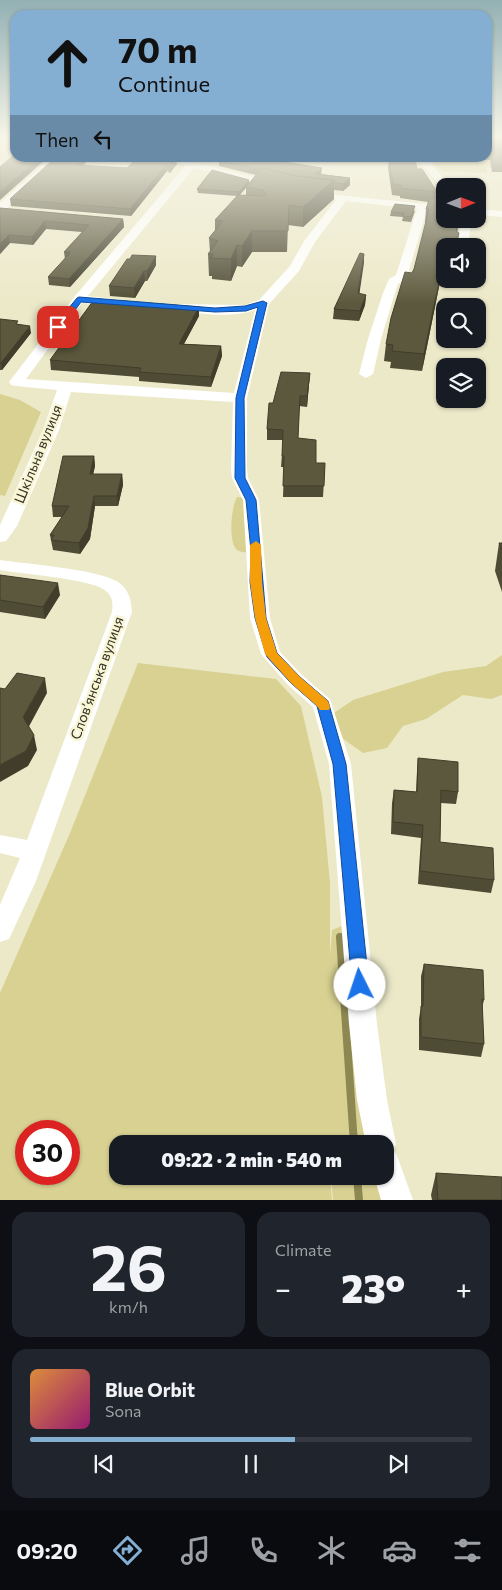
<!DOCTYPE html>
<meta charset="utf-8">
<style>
body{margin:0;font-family:Commissioner,sans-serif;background:#20242c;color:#f1f3f6;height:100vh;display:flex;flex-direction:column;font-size:19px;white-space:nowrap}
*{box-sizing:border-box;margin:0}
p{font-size:16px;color:#9ea1a6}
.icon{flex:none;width:28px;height:28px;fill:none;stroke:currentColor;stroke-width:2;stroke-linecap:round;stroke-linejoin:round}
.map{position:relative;height:1200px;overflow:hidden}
.drawer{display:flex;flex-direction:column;gap:12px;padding:12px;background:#0d0f14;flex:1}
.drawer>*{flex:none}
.banner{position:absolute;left:10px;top:10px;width:482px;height:152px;border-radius:15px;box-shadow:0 1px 4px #0004;background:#85aed3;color:#111;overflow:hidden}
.needle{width:32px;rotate:89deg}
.tools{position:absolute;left:436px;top:178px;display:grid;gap:10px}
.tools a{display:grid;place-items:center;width:50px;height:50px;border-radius:10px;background:#171b24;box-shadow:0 1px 4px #0004;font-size:25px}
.speed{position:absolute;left:15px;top:1120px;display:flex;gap:10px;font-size:25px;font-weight:700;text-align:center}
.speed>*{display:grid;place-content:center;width:65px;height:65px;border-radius:50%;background:#171b24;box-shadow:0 1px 4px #0004;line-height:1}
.speed .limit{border:8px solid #d22;background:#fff;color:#111}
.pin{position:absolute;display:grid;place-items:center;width:42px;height:42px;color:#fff;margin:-21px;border-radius:10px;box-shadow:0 2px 8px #0006}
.me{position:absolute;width:55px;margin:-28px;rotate:356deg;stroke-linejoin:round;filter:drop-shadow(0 0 4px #0008)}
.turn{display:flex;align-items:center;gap:18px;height:105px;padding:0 25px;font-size:22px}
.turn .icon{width:65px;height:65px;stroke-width:2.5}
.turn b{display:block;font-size:35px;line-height:42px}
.then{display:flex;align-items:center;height:48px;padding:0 25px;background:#0003;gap:10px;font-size:19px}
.big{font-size:38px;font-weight:800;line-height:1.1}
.drawer .card{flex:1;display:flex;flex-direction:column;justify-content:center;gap:8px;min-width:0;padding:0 18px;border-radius:15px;background:#20242c}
.drawer .dial{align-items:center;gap:0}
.dial b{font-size:65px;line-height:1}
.song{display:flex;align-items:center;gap:15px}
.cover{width:60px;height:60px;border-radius:8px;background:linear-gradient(135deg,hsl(30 70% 55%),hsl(320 70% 35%))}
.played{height:5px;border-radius:2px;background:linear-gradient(90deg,#85aed3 60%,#363941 60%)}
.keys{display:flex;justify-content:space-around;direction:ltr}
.heat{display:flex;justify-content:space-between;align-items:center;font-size:28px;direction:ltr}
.drawer .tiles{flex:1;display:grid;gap:12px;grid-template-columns:1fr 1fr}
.card:last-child{grid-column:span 2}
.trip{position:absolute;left:109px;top:1135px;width:285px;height:50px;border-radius:15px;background:#171b24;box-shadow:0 1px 4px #0004;font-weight:800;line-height:50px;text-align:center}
.tabs{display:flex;height:80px;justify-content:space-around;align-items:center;background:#090b0e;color:#9ea1a6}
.tabs .icon{width:35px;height:35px}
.tabs .current{color:#85aed3}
.tabs b{font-size:22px;color:#f1f3f6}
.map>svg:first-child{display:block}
.green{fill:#d8d192;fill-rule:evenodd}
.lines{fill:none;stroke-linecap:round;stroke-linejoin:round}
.stream{stroke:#8d8752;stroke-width:8}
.street{fill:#fff;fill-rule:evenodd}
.wall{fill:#4e4c34;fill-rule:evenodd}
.shaded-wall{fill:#403e2b}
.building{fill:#5b583d;stroke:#403e2b}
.route{fill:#1a73e8;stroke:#114b97}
.slow{fill:#f59e0b}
.labels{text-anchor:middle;stroke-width:5;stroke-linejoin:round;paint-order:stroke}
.street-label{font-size:14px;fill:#333225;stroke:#f9f6d6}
</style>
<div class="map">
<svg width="502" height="1200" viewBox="0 0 502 1200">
<rect width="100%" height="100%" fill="#ece9c9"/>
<path class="green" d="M427,158H471L472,160L493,161L495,167H486L487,173L442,171Z
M0,394L20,400L41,412L5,496L0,495Z
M237,497L247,498L249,553C245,552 240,552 237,550C228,543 231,507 237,497Z
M502,655V695L491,699L463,695L426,719L403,726L387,748L363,753L335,733L331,715L353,700L443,672L486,666Z
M138,663L276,679L301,706L322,797L330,883V956L332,930L344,925L374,1144H118V1176H330L332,1200H0V993L70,833ZM26,1131H69V1174H26Z
M331,1176H381L387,1200H333Z"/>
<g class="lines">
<path class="stream" d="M340,937L354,1144
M357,1176L359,1200"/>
<path class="street" d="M50,158H60L4,211L0,212V203Z
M166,158H179L189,160L191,158H199L197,163L279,183L280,185L275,188L194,168L88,296L122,300L124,303L122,306L82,303L26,379L234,393L255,310C231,319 201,313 176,311L172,310L170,307L172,304L245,305L259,300L290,266L304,241L336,200L328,198L327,196L328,194L445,206V212L427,210L407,277L398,284L395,293L381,339L373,374L366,378L359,374L368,339L383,293L389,279L396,275L417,209L346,201L315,242L299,271L269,304L247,398V469L248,478L259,500L270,618L280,652L302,675L330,699L351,764L377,1024L387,1100L396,1144L393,1152L396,1153L413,1200H381L374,1176H385V1144H366L357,1100L349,1024L329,764L313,707L288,685L261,654L250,618L243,500L232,478L231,469L233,402L71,392L59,430L17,526L6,541L0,542V525L43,430L57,390L16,386L11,385L9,382L75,296L186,165L167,160Z
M416,158H425L451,186L442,188Z
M478,209L502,211V217L478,215Z
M459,219H469L471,223L468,246H456L461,223Z
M450,279H462L459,285H451Z
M0,560C26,564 98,569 118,582C129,589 131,600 132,612L36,881L9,939L0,942V905L20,858L0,853V835L27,840L112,612C113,603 113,597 106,591C93,579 21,574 0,570Z"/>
</g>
<path class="wall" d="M488,136H502V172H492L490,160H482V158H488Z
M137,158L177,164L170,173L167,171L131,216L11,206L10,199L87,161L83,166L127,168Z
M262,158L261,159L321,174L350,178V185L343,191L334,190V199L303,227L288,225L287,252H252L242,267L237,266L231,281L212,279V276H209L208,254L210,252L209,238L215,231V220L237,196L198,193L197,189L249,183L256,175L219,166V160ZM246,188V196L239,195Z
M389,158L417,169L437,192L436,199L445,219L459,223L457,232L459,233L457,246H445V279H449V283L440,282L422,371L390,368L391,362L384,361L386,344L412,273L414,269L426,223H425L426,209L428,202L400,198V196L392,195L388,168Z
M0,208L123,219L124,227L70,287L49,285L48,277L65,259L64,252L82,232L46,229L33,245L10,243L0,254Z
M415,211L411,222L402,221L403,217L390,216L391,212Z
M364,254L359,294L366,295L365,305L359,321L333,319L334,309Z
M156,256V265L147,281H145L135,298L110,296L109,286L130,259Z
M199,307V316L184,344L221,346L222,356L211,387L139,381V377L51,370L50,360Z
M0,319L18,324L31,333L2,370H0Z
M310,373L307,407L299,406L298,438L316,463H325L323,497H283L284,467H281L283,440H267V429L273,403Z
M94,456L95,466L93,474H122L123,485L118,506H95L90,539L80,554L53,550L50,535L62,517H53L52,506Z
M499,543H502V592L495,571Z
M0,575L60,595L45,619L0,612Z
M418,758L458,792L456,804L441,803L440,842L494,880L491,893L418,884L421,838L391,834L392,803L394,790L416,792L417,771Z
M424,964L484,1000L482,1008L484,1044L481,1057L419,1050V1019L421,1006V976Z
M436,1173L502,1200H432L431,1195Z"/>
<path class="shaded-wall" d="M39,158H46V159L0,200V192Z
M84,158H87V161L77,172L76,165Z
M176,158L177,164L170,173L169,166Z
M167,164V171L131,216L130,209Z
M322,168L321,175L315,174Z
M350,178V185L343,191V184Z
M249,180V184L239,196V192Z
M334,180V199L303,227V207Z
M123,219L124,227L70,287L69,279Z
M458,219H460L459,223L454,246L456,231Z
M45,221L46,229L33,245L32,237Z
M252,231V252L242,267V246Z
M9,235L10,243L0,254V244Z
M237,245V266L231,281V259Z
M364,254V263L358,303V293Z
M156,256V265L147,281V271Z
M442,267L440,282L422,371L424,354Z
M144,271L145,281L135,298L134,288Z
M366,295L365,305L359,321L360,311Z
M199,307V316L179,353V344Z
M30,326L31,333L2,370L1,363Z
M221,346L222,356L211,387V377Z
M310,373L309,384L307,407V396Z
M94,456L95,466L91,484L90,474Z
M122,474L123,485L118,506L117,496Z
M94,496L95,506L90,539L80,554L79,543Z
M58,583L60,595L45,619L43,607Z
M45,678L47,693L26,732L23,717Z
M34,735L37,750L28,766L0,782V765Z"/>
<path class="building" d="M488,136H502V165L493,164L491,153H488Z
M15,154V158H39L0,192V167Z
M55,158H84L76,165L127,168L137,158H176L169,166L167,164L130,209L10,199Z
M221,158H260H259L322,168L315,174L350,178L343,184L334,183V180L296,176L262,168L261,170L219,160Z
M389,158L415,160L417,169H422L437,192L400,188L402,185L393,184Z
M262,168L296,176L334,180L303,207L289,205L288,231H252L242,246L237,245L231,259L211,258L213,254H208L218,241L209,238L223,221L215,220L238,195L265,196L266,193L263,190L246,187Z
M212,170L249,180L239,192L197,189Z
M430,198L444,199L445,203L444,207H445V219H458L456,231L459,233L456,246H445V267H442L424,354L392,351L393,345L386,344L391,318L405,272L412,273L414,269L429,209H426Z
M395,204L415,206L411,217L403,216L404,213L391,212Z
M0,208L123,219L69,279L48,277L69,254L70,252H64L89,225L45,221L32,237L9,235L0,244Z
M360,253L364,254L358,293L366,295L360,311L334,309Z
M132,255L156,256L147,271H144L134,288L109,286L127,259H130Z
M97,299L199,307L179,344L221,346L211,377L139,372L141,368L50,360L93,301Z
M0,319L18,321L16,324L30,326L1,363H0Z
M281,372L310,373L307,396H300L298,438L316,440V463H325L324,486H283L284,456H282L283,430L267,429L269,403H273Z
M63,456H94L90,474H122L117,496H94L88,528L79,543L51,540L54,535H50L69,506H52Z
M499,543H502V550Z
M0,575L58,583L43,607L0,600Z
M17,673L45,678L23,717L34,735L26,751L0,765V688L5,689Z
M418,758L458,762V792L441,790L440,842L493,848L494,880L420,871L423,825L393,822L394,790L417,792Z
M424,964L483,970L484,1000L482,999L484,1044L421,1037V1006H423Z
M436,1173L502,1177V1200H438Z"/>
<linearGradient id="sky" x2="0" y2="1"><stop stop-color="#93b0b4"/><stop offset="0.45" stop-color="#f6f5e7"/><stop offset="1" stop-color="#f6f5e7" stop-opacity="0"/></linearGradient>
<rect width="502" height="304" fill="url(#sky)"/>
<path class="route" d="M79,297L215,308L245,306L263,301L267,303L244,398L245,478L256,500L266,618L277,653L300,677L328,701L346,764L369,985L366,990L360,993L355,990L352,985L333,764L317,706L291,683L267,657L255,618L250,582L251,551L246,500L235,478L236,398L258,307L246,311L215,312L81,302L61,329H55V325L77,298Z"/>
<path class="slow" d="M256,541L261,545L262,582L266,618L277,653L300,677L328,701L330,707L329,710H320L317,706L291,683L265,654L255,618L250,582V545Z"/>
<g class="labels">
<g class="street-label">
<text transform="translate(38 454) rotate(-68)" y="5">Шкільна вулиця</text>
<text transform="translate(97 678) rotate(-70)" y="5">Словʼянська вулиця</text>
</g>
</g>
</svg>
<div class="tools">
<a><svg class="needle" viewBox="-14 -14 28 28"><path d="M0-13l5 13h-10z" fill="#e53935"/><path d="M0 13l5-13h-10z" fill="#9ea1a6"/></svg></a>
<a><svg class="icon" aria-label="sound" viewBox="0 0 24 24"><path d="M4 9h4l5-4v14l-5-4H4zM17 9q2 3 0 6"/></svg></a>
<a><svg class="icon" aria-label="search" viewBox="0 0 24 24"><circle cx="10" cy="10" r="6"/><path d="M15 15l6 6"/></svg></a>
<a><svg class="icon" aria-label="layers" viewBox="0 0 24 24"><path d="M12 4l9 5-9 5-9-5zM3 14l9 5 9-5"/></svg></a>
</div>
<div class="speed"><div class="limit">30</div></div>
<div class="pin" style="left:58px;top:327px;background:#d93025"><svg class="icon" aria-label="arrive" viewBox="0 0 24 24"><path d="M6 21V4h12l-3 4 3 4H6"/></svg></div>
<svg class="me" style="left:360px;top:985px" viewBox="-20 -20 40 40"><circle r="19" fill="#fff"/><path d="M0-13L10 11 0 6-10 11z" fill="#1a73e8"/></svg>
<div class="trip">09:22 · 2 min · 540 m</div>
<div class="banner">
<div class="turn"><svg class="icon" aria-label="ahead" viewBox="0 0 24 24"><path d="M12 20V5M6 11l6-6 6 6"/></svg><div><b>70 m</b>Continue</div></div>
<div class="then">Then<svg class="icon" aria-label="left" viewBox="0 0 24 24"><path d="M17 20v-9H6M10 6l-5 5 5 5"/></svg></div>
</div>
</div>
<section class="drawer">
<div class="tiles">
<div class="card dial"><b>26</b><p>km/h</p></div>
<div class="card"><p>Climate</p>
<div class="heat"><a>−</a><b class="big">23°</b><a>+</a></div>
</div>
<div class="card">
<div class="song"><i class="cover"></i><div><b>Blue Orbit</b><p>Sona</p></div></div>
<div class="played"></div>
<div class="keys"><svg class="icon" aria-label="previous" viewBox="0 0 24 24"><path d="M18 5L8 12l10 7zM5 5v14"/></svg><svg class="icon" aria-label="pause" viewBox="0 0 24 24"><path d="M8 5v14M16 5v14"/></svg><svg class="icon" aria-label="next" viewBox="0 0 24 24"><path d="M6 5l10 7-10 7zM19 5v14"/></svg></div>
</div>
</div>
</section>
<nav class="tabs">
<b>09:20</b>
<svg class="icon current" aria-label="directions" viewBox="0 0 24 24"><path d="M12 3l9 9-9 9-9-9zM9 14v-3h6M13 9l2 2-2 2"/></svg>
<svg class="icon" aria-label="music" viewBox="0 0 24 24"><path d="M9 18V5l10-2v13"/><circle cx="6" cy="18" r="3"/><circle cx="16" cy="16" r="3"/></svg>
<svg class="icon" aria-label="phone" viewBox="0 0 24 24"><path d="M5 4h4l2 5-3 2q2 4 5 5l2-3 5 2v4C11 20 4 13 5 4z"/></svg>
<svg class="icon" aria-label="climate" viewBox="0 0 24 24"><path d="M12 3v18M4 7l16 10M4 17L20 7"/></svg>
<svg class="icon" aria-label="car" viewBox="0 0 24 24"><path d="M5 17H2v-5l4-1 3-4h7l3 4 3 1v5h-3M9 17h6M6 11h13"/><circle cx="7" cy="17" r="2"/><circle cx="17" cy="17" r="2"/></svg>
<svg class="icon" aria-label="filters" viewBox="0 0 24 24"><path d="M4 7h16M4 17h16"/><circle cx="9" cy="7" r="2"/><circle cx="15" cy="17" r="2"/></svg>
</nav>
